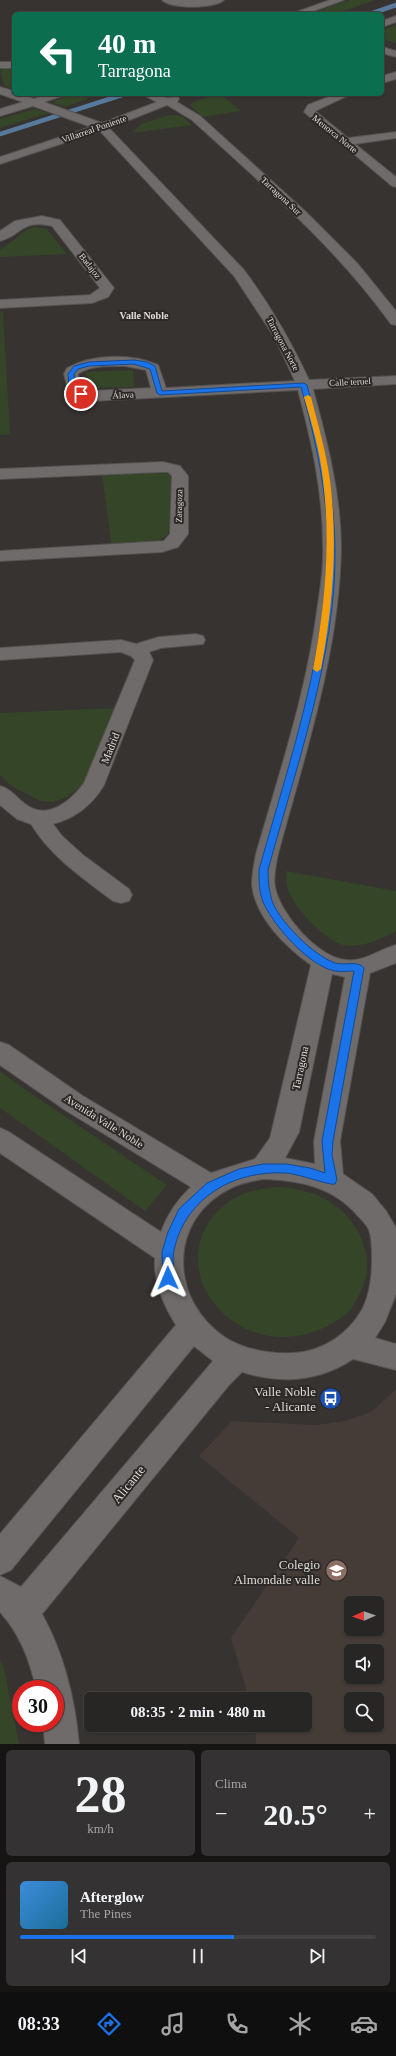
<!DOCTYPE html>
<html lang="es">
<meta charset="utf-8">
<style>
body{margin:0;font-family:Georgia,serif;background:#343232;color:#f1f3f6;height:100vh;display:flex;flex-direction:column;font-size:15px;white-space:nowrap}
*{box-sizing:border-box;margin:0}
p{font-size:13px;color:#a5a5a7}
.icon{flex:none;width:22px;height:22px;fill:none;stroke:currentColor;stroke-width:2;stroke-linecap:round;stroke-linejoin:round}
.map{position:relative;height:1744px;overflow:hidden}
.panel{display:flex;flex-direction:column;gap:6px;padding:6px;background:#161514;flex:1}
.panel>*{flex:none}
.guide{position:absolute;left:12px;top:12px;width:372px;height:84px;border-radius:6px;box-shadow:0 1px 3px #0004,0 0 0 1px #444342;background:#0b6e4f;color:#fff;overflow:hidden}
.needle{width:26px;rotate:268deg}
.tools{position:absolute;left:344px;top:1596px;display:grid;gap:8px}
.tools a{display:grid;place-items:center;width:40px;height:40px;border-radius:6px;background:#282625;box-shadow:0 1px 3px #0004,0 0 0 1px #444342;font-size:20px}
.speed{position:absolute;left:12px;top:1680px;display:flex;gap:8px;font-size:20px;font-weight:700;text-align:center}
.speed>*{display:grid;place-content:center;width:52px;height:52px;border-radius:50%;background:#282625;box-shadow:0 1px 3px #0004,0 0 0 1px #444342;line-height:1}
.speed .limit{border:6px solid #d22;background:#fff;color:#111}
.pin{position:absolute;display:grid;place-items:center;width:34px;height:34px;color:#fff;margin:-17px;border:2px solid #fff;border-radius:50%;box-shadow:0 1px 4px #0007}
.me{position:absolute;width:44px;margin:-22px;rotate:359deg;stroke-linejoin:round;filter:drop-shadow(0 0 3px #0008)}
.turn{display:flex;align-items:center;gap:14px;height:84px;padding:0 20px;font-size:18px}
.turn .icon{width:52px;height:52px;stroke-width:2.5}
.turn b{display:block;font-size:28px;line-height:34px}
.big{font-size:30px;font-weight:700;line-height:1.1}
.panel .tile{flex:1;display:flex;flex-direction:column;justify-content:center;gap:6px;min-width:0;padding:0 14px;border-radius:6px;background:#343232}
.panel .dial{align-items:center;gap:0}
.dial b{font-size:52px;line-height:1}
.song{display:flex;align-items:center;gap:12px}
.cover{width:48px;height:48px;border-radius:6px;background:linear-gradient(135deg,hsl(210 70% 55%),hsl(200 70% 35%))}
.played{height:4px;border-radius:2px;background:linear-gradient(90deg,#1a73e8 60%,#444342 60%)}
.keys{display:flex;justify-content:space-around;direction:ltr}
.heat{display:flex;justify-content:space-between;align-items:center;font-size:22px;direction:ltr}
.panel .tiles{flex:1;display:grid;gap:6px;grid-template-columns:1fr 1fr}
.tile:last-child{grid-column:span 2}
.trip{position:absolute;left:84px;top:1692px;width:228px;height:40px;border-radius:6px;background:#282625;box-shadow:0 1px 3px #0004,0 0 0 1px #444342;font-weight:700;line-height:40px;text-align:center}
.menu{display:flex;height:64px;justify-content:space-around;align-items:center;background:#100f0f;color:#a5a5a7}
.menu .icon{width:28px;height:28px}
.menu .current{color:#1a73e8}
.menu b{font-size:18px;color:#f1f3f6}
.map>svg:first-child{display:block}
.built{fill:#453b37;fill-rule:evenodd}
.green{fill:#354528}
.lines{fill:none;stroke-linecap:round;stroke-linejoin:round}
.stream{stroke:#57799b;stroke-width:4.5}
.minor-casing{stroke:#545150;stroke-width:2}
.minor{fill:#6f6b6a;fill-rule:evenodd}
.route{fill:#1a73e8;stroke:#114b97}
.slow{fill:#f59e0b}
.labels{text-anchor:middle;stroke-width:4;stroke-linejoin:round;paint-order:stroke}
.far-street-label{font-size:9px;fill:#dfdddc;stroke:#2c2927}
.far-neighbourhood-label{font-size:10px;font-weight:bold;fill:#e1dcda;stroke:#2c2927}
.street-label{font-size:11px;fill:#dfdddc;stroke:#2c2927}
.near-poi-label{font-size:13px;fill:#dfdddc;stroke:#2c2927;text-anchor:end}
.near-street-label{font-size:13px;fill:#dfdddc;stroke:#2c2927}
</style>
<div class="map">
<svg width="396" height="1744" viewBox="0 0 396 1744">
<rect width="100%" height="100%" fill="#363331"/>
<path class="built" d="M396,1389V1744H256L255,1725H305V1699H249L231,1638L299,1538L199,1456L232,1421L316,1425L345,1421L371,1412ZM351,1603H377V1629H351ZM351,1651H377V1677H351ZM351,1699H377V1725H351Z"/>
<path class="green" d="M350,0H375L335,14H309Z
M396,25V43L382,39V31Z
M6,67L14,68V90L4,85L0,70Z
M73,94H100L65,107L54,103V101Z
M215,94H220L241,111L202,117L189,104Z
M35,109L48,113L0,128V119Z
M168,115L182,116L192,125L132,133L141,124Z
M36,227L47,229L67,254L0,257V250L28,229Z
M3,311L10,434L0,435V312Z
M133,370L134,387L87,388L86,372Z
M163,470L170,473L173,477L171,529C162,548 129,542 111,543L102,473Z
M116,708L86,782L67,797L53,802L41,801L11,786L0,775V713Z
M286,871L396,891V931C382,939 360,949 343,945C325,940 294,908 288,890C286,884 286,877 286,871Z
M0,1071L20,1086L167,1185L145,1211L0,1108Z
M282,1187C296,1189 310,1191 323,1198C355,1214 378,1254 362,1289C358,1299 351,1311 341,1318C324,1330 304,1337 282,1337C227,1337 178,1280 206,1227C213,1214 226,1201 241,1195C254,1189 268,1188 282,1187Z
M0,1660L4,1668L19,1744H0Z"/>
<g class="lines">
<path class="stream" d="M370,14L396,5
M0,134L125,94"/>
<defs>
<path id="minor" d="M162,0H224C214,9 171,9 162,0Z
M330,0H344L305,14H291Z
M396,16V22L382,27V21Z
M382,47L396,51V57L382,53Z
M0,62H14V68H0Z
M396,72V79L382,83V76Z
M0,87L14,91V94H21L34,99L47,94H63L62,96L44,102L102,123L157,102L142,94H157L167,98L178,97L179,99L177,102L200,116L306,212L357,263L396,311V325L391,324C335,246 263,185 192,120L167,105L109,128L244,270C270,305 291,341 309,380L396,376V384L313,389C327,441 341,494 341,549C339,654 305,754 278,854C276,865 273,876 275,887C280,914 318,958 347,960C364,962 380,949 396,945V963L370,973L340,1141L343,1174L372,1194L386,1211L396,1228V1294L385,1322L375,1338L396,1344V1370L353,1359C319,1382 280,1384 242,1372L229,1385L42,1614C64,1654 75,1699 79,1744H45L43,1723H55V1689H36C30,1660 20,1634 0,1612V1576L21,1587L213,1361L194,1346L11,1570L0,1575V1534L176,1325C164,1306 153,1281 155,1258L0,1153V1128L9,1132L161,1232C167,1215 177,1200 191,1187L65,1110L0,1065V1042L9,1045L83,1096L211,1173L255,1159L270,1138L311,965C286,947 255,917 252,885C252,874 254,864 256,854C279,774 306,694 317,611C320,590 324,568 323,547C323,492 312,443 298,390L92,401L76,397L69,393L64,374L67,368C92,354 132,353 158,365L166,388L295,381L275,338L234,276L100,131L0,164V157L91,127L33,106L0,116V109L23,102L0,94ZM125,366L146,370L151,388L92,391L81,388L78,374C90,365 110,366 125,366ZM332,974L345,977L314,1141L315,1164L285,1158L299,1132ZM263,1179C299,1180 334,1187 358,1216C362,1220 367,1225 369,1230C372,1239 372,1251 372,1260C372,1276 370,1293 363,1308C349,1334 322,1352 293,1353C271,1354 245,1350 226,1338C169,1301 167,1219 231,1188C241,1183 252,1181 263,1179Z
M336,94H351L315,111L348,138L396,132V138L355,144L396,177V187L392,186L304,112L308,105Z
M42,216L60,220L114,288L108,297L92,303L0,308V300L90,295L100,288L52,226C20,219 23,235 0,241V231L15,221Z
M163,462L180,466L188,476V534L178,547L162,552L0,561V551L164,541L170,534L172,476L168,472H160L0,479V469Z
M196,634L203,636L205,640L203,644L161,648L149,652L153,660L104,785C92,805 76,818 53,824L62,836L83,855L129,889L132,895L129,901L121,903L113,901C83,878 51,857 31,824L17,819L0,805V786C11,789 16,797 25,804C47,821 70,802 84,783L135,660L131,656L121,652L0,660V648L121,640L136,644L159,637Z"/>
</defs>
<use href="#minor" class="minor-casing"/>
<use href="#minor" class="minor"/>
</g>
<path class="route" d="M134,360L147,362L155,366L162,391L304,383L307,385C322,441 334,490 335,549C337,653 295,770 268,870C268,881 269,891 272,901C280,922 313,955 335,963C343,966 359,960 364,968L333,1141L332,1155L337,1180L335,1184C330,1186 297,1173 285,1173C234,1170 185,1198 174,1250C172,1259 174,1269 174,1278L172,1281L168,1283L164,1281L163,1278L162,1252L168,1232L179,1209L207,1183L239,1169L263,1164H286L310,1168L325,1173L322,1141L354,971C348,971 341,972 335,971C309,966 275,927 264,904C259,893 259,882 259,870C282,787 310,704 322,618C325,594 328,572 328,548C327,490 316,442 301,387L160,395L157,393L150,369L134,364L89,366L78,369L74,374L75,386L84,394L79,396L69,387L68,374L74,366L89,362Z"/>
<path class="slow" d="M308,395L311,397C318,424 326,452 330,480C338,544 333,606 321,669L317,672L313,669C325,606 331,544 323,480C320,452 312,424 304,397Z"/>
<defs>
<symbol id="bus-disc" viewBox="-11 -11 22 22"><circle r="9.5" fill="#1a4fb4" stroke="#2c2927"/><path d="M-5-6H5V4H4V6H2V4H-2V6H-4V4H-5ZM-3.5-4V0h7V-4ZM-3.5 1.2v1.5H-2V1.2ZM2 1.2v1.5H3.5V1.2Z" fill="#fff"/></symbol>
<symbol id="school-disc" viewBox="-11 -11 22 22"><circle r="9.5" fill="#8d6e63" stroke="#2c2927"/><path d="M0-5L7-2L0 1L-7-2ZM-4 1L0 2.5L4 1V4Q0 6-4 4Z" fill="#fff"/></symbol>
</defs>
<g fill-rule="evenodd">
<use href="#bus-disc" x="318" y="1386" width="25" height="25"/>
<use href="#school-disc" x="324" y="1558" width="25" height="25"/>
</g>
<g class="labels">
<g class="far-street-label">
<text transform="translate(94 129) rotate(-19)" y="3">Villarreal Poniente</text>
<text transform="translate(335 134) rotate(39)" y="3">Menorca Norte</text>
<text transform="translate(281 196) rotate(43)" y="3">Tarragona Sur</text>
<text transform="translate(90 266) rotate(52)" y="3">Badajoz</text>
<text transform="translate(283 344) rotate(62)" y="3">Tarragona Norte</text>
<text transform="translate(350 382) rotate(-3)" y="3">Calle teruel</text>
<text transform="translate(123 395) rotate(-3)" y="3">Álava</text>
<text transform="translate(179 506) rotate(-89)" y="3">Zaragoza</text>
</g>
<g class="far-neighbourhood-label">
<text x="144" y="319">Valle Noble</text>
</g>
<g class="street-label">
<text transform="translate(110 748) rotate(-68)" y="4">Madrid</text>
<text transform="translate(300 1068) rotate(-78)" y="4">Tarragona</text>
<text transform="translate(104 1121) rotate(32)" y="4">Avenida Valle Noble</text>
</g>
<g class="near-poi-label">
<text x="316" y="1396">Valle Noble<tspan x="316" dy="15">- Alicante</tspan></text>
<text x="320" y="1569">Colegio<tspan x="320" dy="15">Almondale valle</tspan></text>
</g>
<g class="near-street-label">
<text transform="translate(128 1484) rotate(-51)" y="5">Alicante</text>
</g>
</g>
</svg>
<div class="tools">
<a><svg class="needle" viewBox="-14 -14 28 28"><path d="M0-13l5 13h-10z" fill="#e53935"/><path d="M0 13l5-13h-10z" fill="#a5a5a7"/></svg></a>
<a><svg class="icon" aria-label="sound" viewBox="0 0 24 24"><path d="M4 9h4l5-4v14l-5-4H4zM17 9q2 3 0 6"/></svg></a>
<a><svg class="icon" aria-label="search" viewBox="0 0 24 24"><circle cx="10" cy="10" r="6"/><path d="M15 15l6 6"/></svg></a>
</div>
<div class="speed"><div class="limit">30</div></div>
<div class="pin" style="left:81px;top:394px;background:#d93025"><svg class="icon" aria-label="arrive" viewBox="0 0 24 24"><path d="M6 21V4h12l-3 4 3 4H6"/></svg></div>
<svg class="me" style="left:168px;top:1278px" viewBox="-20 -20 40 40"><path d="M0-17L14 15 0 8-14 15z" fill="#1a73e8" stroke="#fff" stroke-width="4"/></svg>
<div class="trip">08:35 · 2 min · 480 m</div>
<div class="guide">
<div class="turn"><svg class="icon" aria-label="left" viewBox="0 0 24 24"><path d="M17 20v-9H6M10 6l-5 5 5 5"/></svg><div><b>40 m</b>Tarragona</div></div>
</div>
</div>
<section class="panel">
<div class="tiles">
<div class="tile dial"><b>28</b><p>km/h</p></div>
<div class="tile"><p>Clima</p>
<div class="heat"><a>−</a><b class="big">20.5°</b><a>+</a></div>
</div>
<div class="tile">
<div class="song"><i class="cover"></i><div><b>Afterglow</b><p>The Pines</p></div></div>
<div class="played"></div>
<div class="keys"><svg class="icon" aria-label="previous" viewBox="0 0 24 24"><path d="M18 5L8 12l10 7zM5 5v14"/></svg><svg class="icon" aria-label="pause" viewBox="0 0 24 24"><path d="M8 5v14M16 5v14"/></svg><svg class="icon" aria-label="next" viewBox="0 0 24 24"><path d="M6 5l10 7-10 7zM19 5v14"/></svg></div>
</div>
</div>
</section>
<nav class="menu">
<b>08:33</b>
<svg class="icon current" aria-label="directions" viewBox="0 0 24 24"><path d="M12 3l9 9-9 9-9-9zM9 14v-3h6M13 9l2 2-2 2"/></svg>
<svg class="icon" aria-label="music" viewBox="0 0 24 24"><path d="M9 18V5l10-2v13"/><circle cx="6" cy="18" r="3"/><circle cx="16" cy="16" r="3"/></svg>
<svg class="icon" aria-label="phone" viewBox="0 0 24 24"><path d="M5 4h4l2 5-3 2q2 4 5 5l2-3 5 2v4C11 20 4 13 5 4z"/></svg>
<svg class="icon" aria-label="climate" viewBox="0 0 24 24"><path d="M12 3v18M4 7l16 10M4 17L20 7"/></svg>
<svg class="icon" aria-label="car" viewBox="0 0 24 24"><path d="M5 17H2v-5l4-1 3-4h7l3 4 3 1v5h-3M9 17h6M6 11h13"/><circle cx="7" cy="17" r="2"/><circle cx="17" cy="17" r="2"/></svg>
</nav>
